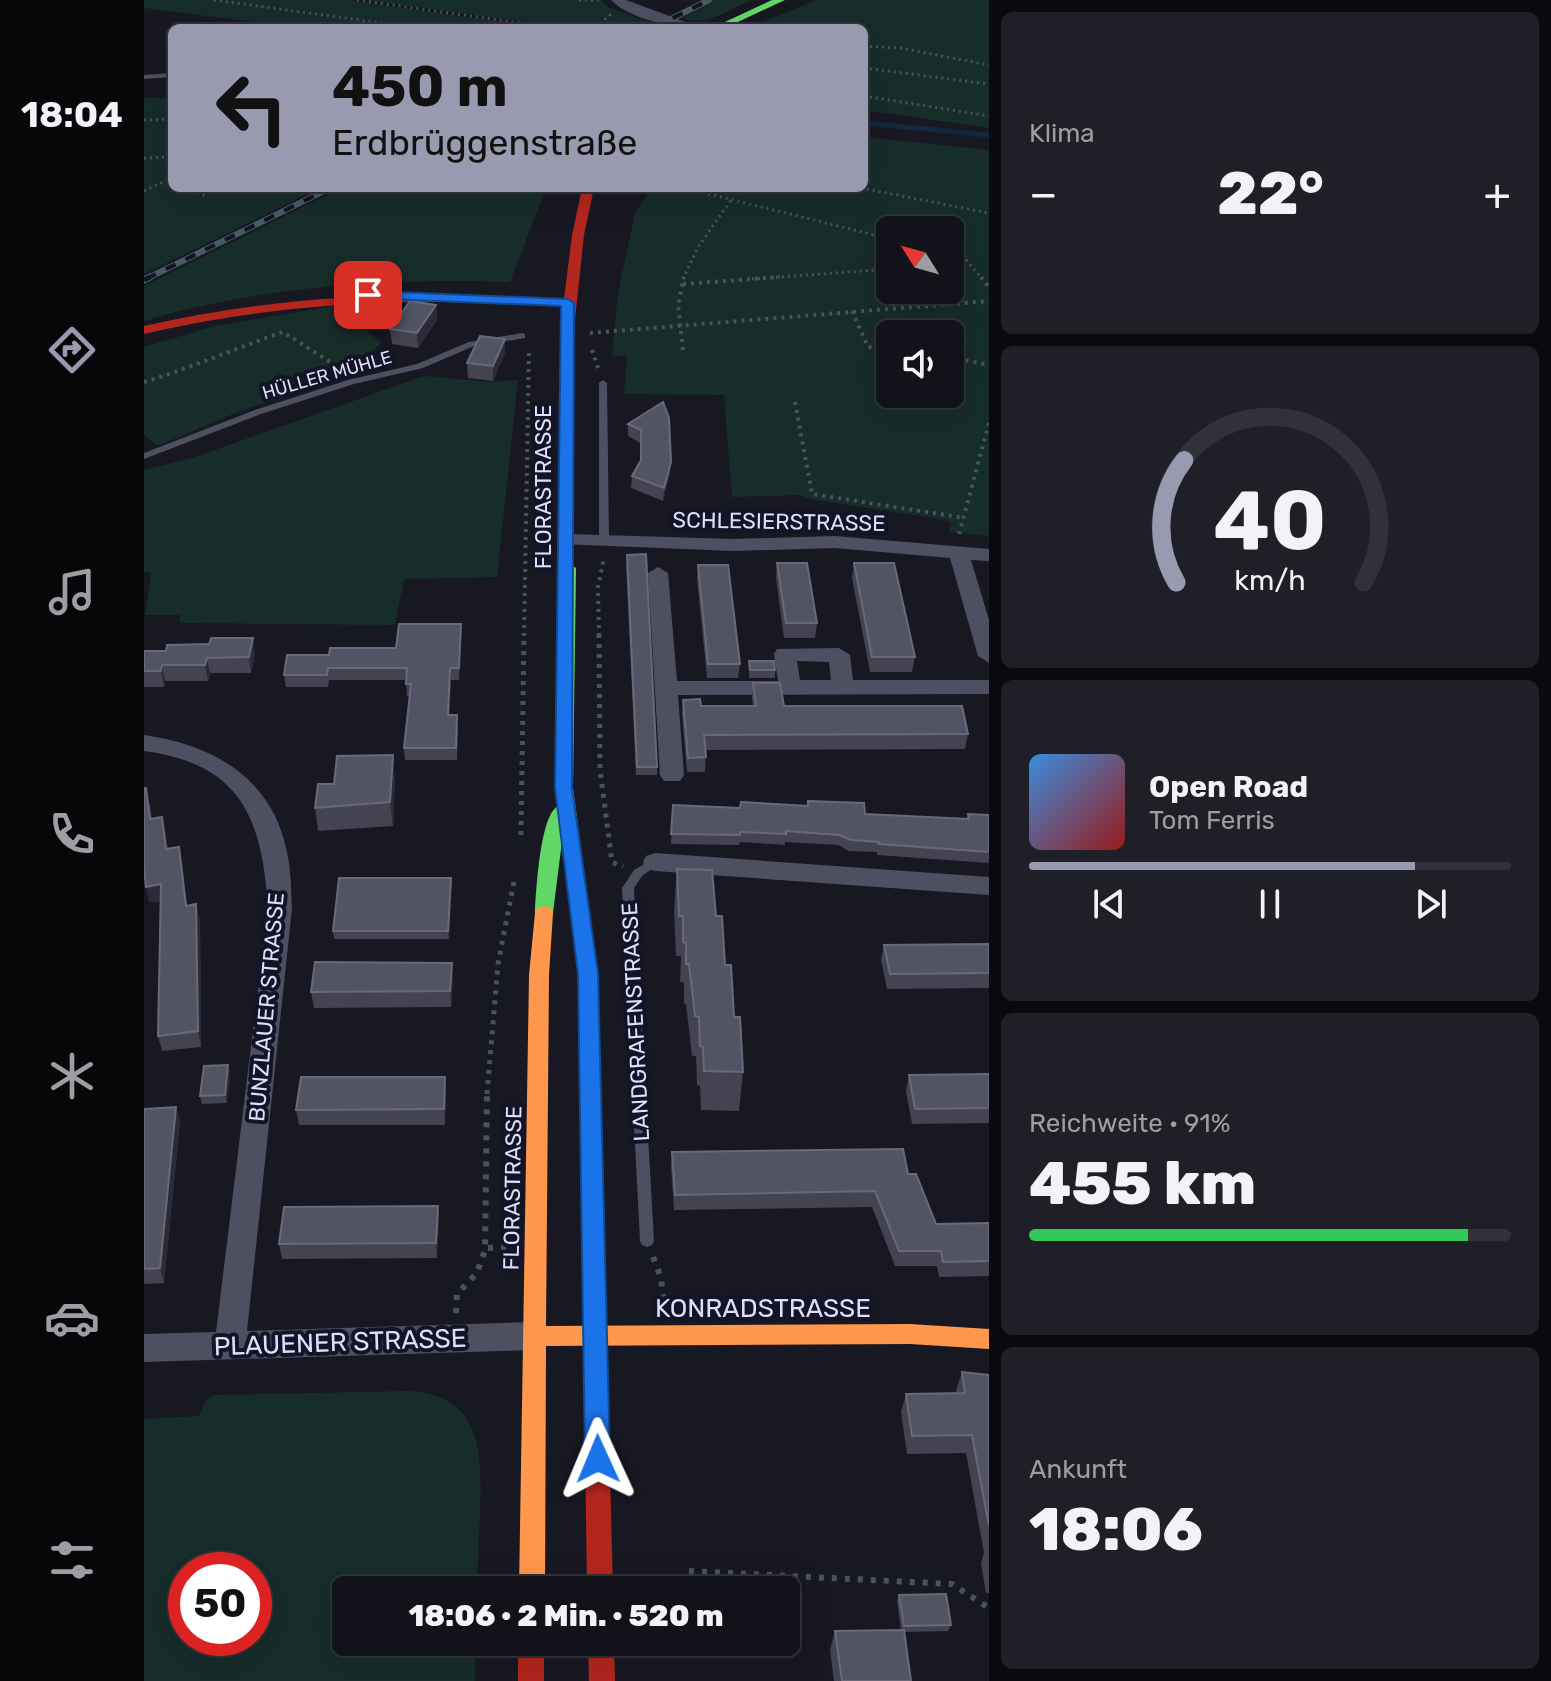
<!DOCTYPE html>
<html lang="de">
<meta charset="utf-8">
<style>
body{margin:0;font-family:Rubik,sans-serif;background:#1f2027;color:#f1f3f6;height:100vh;display:flex;flex-direction:column;font-size:30px;white-space:nowrap}
*{box-sizing:border-box;margin:0}
p{font-size:26px;color:#9c9ea2}
.icon{flex:none;width:44px;height:44px;fill:none;stroke:currentColor;stroke-width:2;stroke-linecap:round;stroke-linejoin:round}
.map{position:relative;flex:1;overflow:hidden}
.sheet{display:flex;flex-direction:column;gap:12px;padding:12px;background:#0a0a0e;width:562px}
.sheet>*{flex:none}
.top-card{position:absolute;left:24px;top:24px;width:700px;height:168px;border-radius:12px;box-shadow:0 8px 32px #0002,0 0 0 2px #313239;background:#9999af;color:#111;overflow:hidden}
.needle{width:52px;rotate:307deg}
.fabs{position:absolute;left:732px;top:216px;display:grid;gap:16px}
.fabs a{display:grid;place-items:center;width:88px;height:88px;border-radius:12px;background:#12121a;box-shadow:0 8px 32px #0002,0 0 0 2px #313239;font-size:40px}
.speed{position:absolute;left:24px;top:1552px;display:flex;gap:16px;font-size:40px;font-weight:700;text-align:center}
.speed>*{display:grid;place-content:center;width:104px;height:104px;border-radius:50%;background:#12121a;box-shadow:0 8px 32px #0002,0 0 0 2px #313239;line-height:1}
.speed .limit{border:12px solid #d22;background:#fff;color:#111}
.pin{position:absolute;display:grid;place-items:center;width:68px;height:68px;color:#fff;margin:-34px;border-radius:16px;box-shadow:0 4px 12px #0006}
.me{position:absolute;width:88px;margin:-44px;rotate:359deg;stroke-linejoin:round;filter:drop-shadow(0 0 6px #0008)}
.turn{display:flex;align-items:center;gap:28px;height:168px;padding:0 32px;font-size:36px}
.turn .icon{width:104px;height:104px;stroke-width:2.5}
.turn b{display:block;font-size:56px;line-height:68px}
.big{font-size:60px;font-weight:800;line-height:1.1}
.sheet .tile{flex:1;display:flex;flex-direction:column;justify-content:center;gap:12px;min-width:0;padding:0 28px;border-radius:12px;background:#1f2027}
.sheet .dial{align-items:center;gap:0}
.dial svg{height:208px;overflow:visible;fill:none;stroke:#313239;stroke-width:7;stroke-linecap:round;text-anchor:middle}
.dial text{fill:#f1f3f6;stroke:none}
.song{display:flex;align-items:center;gap:24px}
.cover{width:96px;height:96px;border-radius:12px;background:linear-gradient(135deg,hsl(210 70% 55%),hsl(0 70% 35%))}
.played{height:8px;border-radius:4px;background:linear-gradient(90deg,#9999af 80%,#313239 80%)}
.keys{display:flex;justify-content:space-around;direction:ltr}
.heat{display:flex;justify-content:space-between;align-items:center;font-size:44px;direction:ltr}
.charge{height:12px;border-radius:6px;background:linear-gradient(90deg,#34c759 91%,#313239 0)}
.trip{position:absolute;left:188px;top:1576px;width:468px;height:80px;border-radius:12px;background:#12121a;box-shadow:0 8px 32px #0002,0 0 0 2px #313239;font-weight:800;line-height:80px;text-align:center}
main{display:flex;flex:1;min-height:0}
.dock{display:flex;flex-direction:column;width:144px;justify-content:space-around;align-items:center;background:#07070a;color:#9c9ea2}
.dock .icon{width:56px;height:56px}
.dock .selected{color:#9999af}
.dock b{font-size:36px;color:#f1f3f6}
.map>svg:first-child{display:block}
.green{fill:#172d2a;fill-rule:evenodd}
.lines{fill:none;stroke-linecap:round;stroke-linejoin:round}
.stream{stroke:#13283e;stroke-width:5}
.path-far3{stroke:#47545c;stroke-width:3;stroke-dasharray:2 4;stroke-linecap:butt}
.path-far2{stroke:#47545c;stroke-width:4;stroke-dasharray:3 5;stroke-linecap:butt}
.path-far1{stroke:#47545c;stroke-width:5;stroke-dasharray:4 6;stroke-linecap:butt}
.path{stroke:#47545c;stroke-width:6;stroke-dasharray:5 8;stroke-linecap:butt}
.lane{fill:#4e5061;fill-rule:evenodd}
.street{fill:#4e5061;fill-rule:evenodd}
.fast{fill:#63d668;fill-rule:evenodd}
.slow{fill:#ff974d;fill-rule:evenodd}
.jam{fill:#b3261e;fill-rule:evenodd}
.rail-far1-casing{stroke:#485c66;stroke-width:6}
.rail-casing{stroke:#485c66;stroke-width:7}
.rail-far1{stroke:#141427;stroke-width:4;stroke-dasharray:11;stroke-linecap:butt}
.rail{stroke:#141427;stroke-width:5;stroke-dasharray:14;stroke-linecap:butt}
.wall{fill:#434351}
.shaded-wall{fill:#2b2b37}
.building{fill:#535463;stroke:#69697b;stroke-width:2}
.route{fill:#1a73e8;stroke:#114b97;stroke-width:2}
.labels{text-anchor:middle;stroke-width:8;stroke-linejoin:round;paint-order:stroke}
.far-street-label{font-size:18px;fill:#dedffa;stroke:#141427}
.street-label{font-size:22px;fill:#dedffa;stroke:#141427}
.near-street-label{font-size:26px;fill:#dedffa;stroke:#141427}
</style>
<main>
<nav class="dock">
<b>18:04</b>
<svg class="icon selected" aria-label="directions" viewBox="0 0 24 24"><path d="M12 3l9 9-9 9-9-9zM9 14v-3h6M13 9l2 2-2 2"/></svg>
<svg class="icon" aria-label="music" viewBox="0 0 24 24"><path d="M9 18V5l10-2v13"/><circle cx="6" cy="18" r="3"/><circle cx="16" cy="16" r="3"/></svg>
<svg class="icon" aria-label="phone" viewBox="0 0 24 24"><path d="M5 4h4l2 5-3 2q2 4 5 5l2-3 5 2v4C11 20 4 13 5 4z"/></svg>
<svg class="icon" aria-label="climate" viewBox="0 0 24 24"><path d="M12 3v18M4 7l16 10M4 17L20 7"/></svg>
<svg class="icon" aria-label="car" viewBox="0 0 24 24"><path d="M5 17H2v-5l4-1 3-4h7l3 4 3 1v5h-3M9 17h6M6 11h13"/><circle cx="7" cy="17" r="2"/><circle cx="17" cy="17" r="2"/></svg>
<svg class="icon" aria-label="filters" viewBox="0 0 24 24"><path d="M4 7h16M4 17h16"/><circle cx="9" cy="7" r="2"/><circle cx="15" cy="17" r="2"/></svg>
</nav>
<div class="map">
<svg width="845" height="1681" viewBox="0 0 845 1681">
<rect width="100%" height="100%" fill="#181823"/>
<path class="green" d="M0,0H203L403,28H157L0,8Z
M223,0H457L464,7L509,23L503,28L417,27Z
M571,0H607C586,9 561,28 538,18Z
M672,0H845V128L720,110V28H604Z
M0,98H28V188H176L0,274Z
M720,137L845,150V536L805,532L807,523L803,520L660,498L658,495L588,497L580,395L480,394L483,356H468L474,293L491,213L508,188H720ZM746,230H806V290H746ZM746,334H806V394H746Z
M197,188H402L366,282C243,278 118,286 0,321V286Z
M195,305L237,343C198,382 149,392 99,410C70,421 42,435 13,446L0,435V347L70,326Z
M280,376L347,382L374,380L353,577L260,579L251,625L36,623V615H1L7,573L0,572V470L48,458Z
M262,1391C338,1394 338,1451 336,1509C335,1536 334,1563 333,1590H202V1642H332L331,1681H0V1419L55,1416L61,1401L71,1395ZM42,1570H110V1638H42Z"/>
<g class="lines">
<path class="stream" d="M720,123L845,135"/>
<path class="path-far3" d="M70,0L274,28
M213,0L412,28
M435,0H458
M452,28L468,13
M720,46L756,48L845,65
M720,68L845,84
M720,96L845,116
M0,120L28,119
M0,158L28,157
M42,188L64,197
M541,188L746,239
M717,188L845,213
M0,191L28,178
M806,253L820,257L838,279
M539,279L554,247L587,200
M608,279L746,269"/>
<path class="path-far2" d="M837,277L845,287
M539,284L636,277
M708,311L724,347L746,350
M446,333L845,301
M448,350L455,371
M539,350L534,305L540,277
M806,357L845,365
M0,382C47,368 92,348 139,332L199,370
M651,402L668,494L820,518
M815,534L845,423
M380,636L385,349
M455,636L454,587L460,558"/>
<path class="path-far1" d="M455,634L456,769L468,862L479,867
M377,835L380,634
M343,1094L354,964L371,876"/>
<path class="path" d="M344,1248L363,1247
M509,1257L517,1278L520,1305
M312,1313L313,1294L333,1273L341,1250L343,1092
M545,1571L808,1584L845,1608"/>
<path class="lane" d="M28,73V77L0,79V75Z
M378,333L381,334V338L330,346L279,368L210,384L117,414L0,459V453L111,410L204,380L273,364L325,342Z
M459,380L463,383L465,541L460,544L455,541V383Z
M511,858L515,859L517,862L498,876L490,888L510,1241L508,1245L503,1247L498,1245L496,1241L478,888L490,870Z"/>
<path class="street" d="M467,0H482L558,28C530,28 487,20 467,0Z
M424,534L589,539L691,536L845,549V561L827,560L845,620V663L834,656L806,558L691,548L589,551L417,544L414,540Z
M514,567L524,573L533,681H634L630,654L633,649L695,648L706,655L709,680H845V694L534,695L540,775L536,781H520L516,775L504,573ZM653,661L685,662L687,680H656Z
M0,735C70,745 128,778 143,852C147,871 147,889 148,908L103,1331L392,1322L403,1326L407,1336L403,1346L392,1350L0,1362V1334L72,1332L124,908C118,819 98,764 0,751Z
M511,853L845,877V895L511,871L502,868L499,862L502,856Z"/>
<path class="fast" d="M628,0H641L581,28H568Z
M424,563L432,568L429,788L454,974L456,1088L453,1094L446,1096L439,1094L436,1088L434,974L418,841L409,913L407,918H393L391,913C392,892 396,815 414,806L411,788L416,568Z"/>
<path class="slow" d="M400,906L407,908L409,913L405,975L402,1326L766,1324L845,1329V1349L766,1344L402,1346L401,1590H375L385,975L391,913L393,908Z"/>
<path class="jam" d="M438,188H450L440,235L430,329L429,571L424,573L416,568V377L419,306C275,297 142,301 0,334V326C142,294 275,290 420,299L428,235Z
M446,1080L453,1082L456,1088L469,1590H443L436,1088L439,1082Z
M374,1642H400V1681H374Z
M444,1642H470L471,1681H445Z"/>
<defs>
<path id="rail-far1" d="M509,28L565,0
M2,279L186,188"/>
<path id="rail" d="M0,280L6,277"/>
</defs>
<use href="#rail-far1" class="rail-far1-casing"/>
<use href="#rail" class="rail-casing"/>
<use href="#rail-far1" class="rail-far1"/>
<use href="#rail" class="rail"/>
</g>
<path class="wall" d="M292,305L293,320L274,348L248,344L246,329Z
M361,353L349,381L324,378L323,363Z
M519,402L526,474L519,501L487,488L488,476L497,461L496,443L484,436V424Z
M482,563L513,767V775H492Z
M633,563L673,623L671,638H640L632,578Z
M710,563L771,657L768,672H726L708,578Z
M554,565L596,664L594,678H563L553,579Z
M317,636L315,680H307L305,715L314,727L313,760H261L260,748L266,696H263L262,680H185L184,687H142L140,675L185,655L252,648Z
M0,651L111,654L107,673H66L64,681H21L20,687H0Z
M605,661L631,670V678H605Z
M609,683L640,706L824,734L821,749L562,750L561,772H543L538,714L539,700L557,706H609L608,698Z
M251,778L249,826L174,831L171,808L190,784Z
M664,801L721,814L823,819L824,814L845,815V863L733,855V852L705,851L694,845L641,842V845L596,842L595,845L527,844L529,805L596,808L664,806Z
M6,804L8,819L18,817L24,849L38,863L43,905L56,920L57,1047L18,1051L14,1036L16,901L5,902Z
M533,869L572,916L581,965L599,1072L595,1111L557,1110L556,1086L553,1085L552,1056H548L542,1004H540V983L536,982L537,956H532L530,909Z
M307,878L305,939H190L189,931Z
M845,944V988L743,989L737,960L740,945Z
M309,978L307,1007L170,1008L167,992Z
M84,1065L86,1073L83,1103L58,1104L56,1096Z
M845,1074V1123L768,1124L762,1091L765,1075Z
M302,1092L301,1125H155L152,1110Z
M32,1107L36,1122L20,1283L0,1284V1109Z
M528,1152L764,1174L792,1224L845,1223V1276L795,1277L793,1266H751L728,1207L530,1210L527,1167Z
M294,1206L295,1221L293,1258L138,1259L135,1244Z
M818,1372L845,1375V1593H842L837,1563L840,1553L822,1453L763,1454L757,1412L762,1394L813,1393L812,1390Z
M755,1595L807,1625L804,1631L760,1632L767,1681H690L686,1650L691,1631L757,1630L753,1601Z"/>
<path class="shaded-wall" d="M292,305L293,320L274,348L273,333Z
M361,339V353L349,381V366Z
M527,462L526,474L519,501L520,488Z
M109,638L111,654L107,673L105,657Z
M63,658L66,673L64,681L61,665Z
M18,665L21,681L20,687L17,671Z
M306,668L307,680L305,727L304,715Z
M249,755L251,778L249,826L246,802Z
M2,788L6,804L9,835L6,819Z
M18,817L22,833L25,865L22,849Z
M35,847L38,863L45,921L42,906Z
M307,878L308,886L305,939L304,931Z
M17,884L20,900L5,902L2,887Z
M52,904L56,920L57,1047L54,1031Z
M308,963L309,978L307,1007L306,991Z
M84,1065L86,1073L83,1103L81,1095Z
M301,1077L302,1092L301,1125L300,1109Z
M32,1107L36,1122L20,1283L16,1268Z
M294,1206L295,1221L293,1258L292,1243Z"/>
<path class="building" d="M266,301L292,305L273,333L246,329Z
M336,336L361,339L349,366L323,363Z
M519,402L525,418L527,462L520,488L488,476L497,460V430L484,424Z
M502,554L513,767H493L483,555Z
M633,563H663L673,623H642Z
M710,563H750L771,657H728Z
M554,565H584L596,664H564Z
M255,624H317L315,668H306L304,715H313L312,748H260L267,684H262L263,668H184L183,675H140L143,655H185L186,648H252Z
M67,638H109L105,657L63,658L61,665H18L17,671H0V651H22L23,645L65,644Z
M605,661H630L631,670H606Z
M609,683H636L640,706H818L824,734L560,735L562,757L544,758L539,700L556,699L557,706H612Z
M249,755L246,802L171,808L174,784H190L193,756Z
M0,788H2L6,819L18,817L22,849L35,847L42,906L52,904L54,1031L14,1036L17,884L2,887L0,868Z
M664,801L720,803L721,814L825,819L824,814L845,815V852L735,844V842L707,840L695,835L642,831V834L596,832V835L527,834L529,805L596,808L597,802L664,806Z
M533,869L568,870L572,916H578L581,965H587L590,1017H596L599,1072L560,1071L559,1047L556,1046L555,1017L551,1016L545,964H542V943L539,942V916H535Z
M195,878H307L304,931H189Z
M845,944V973L746,974L740,945Z
M171,962L308,963L306,991L167,992Z
M84,1065L81,1095L56,1096L60,1066Z
M845,1074V1108L771,1109L765,1075Z
M157,1077H301L300,1109L152,1110Z
M32,1107L16,1268L0,1269V1109Z
M759,1149L764,1174H772L792,1224L845,1223V1261L799,1262L797,1251H755L731,1191L531,1195L528,1152Z
M294,1206L292,1243L135,1244L140,1207Z
M818,1372L845,1375V1526L828,1435L768,1436L762,1394L821,1393Z
M802,1594L807,1625L760,1626L755,1595Z
M760,1630L767,1681H698L691,1631Z"/>
<path class="route" d="M224,291L424,299L430,303L428,788L454,974L466,1459L462,1467L454,1470L445,1467L441,1459L434,974L411,788L417,306L219,298V292Z"/>
<g class="labels">
<g class="far-street-label">
<text transform="translate(183 375) rotate(-16)" y="6">HÜLLER MÜHLE</text>
</g>
<g class="street-label">
<text transform="translate(399 487) rotate(-90)" y="8">FLORASTRASSE</text>
<text transform="translate(635 521) rotate(1)" y="8">SCHLESIERSTRASSE</text>
<text transform="translate(122 1007) rotate(-85)" y="8">BUNZLAUER STRASSE</text>
<text transform="translate(491 1022) rotate(-93)" y="8">LANDGRAFENSTRASSE</text>
<text transform="translate(368 1188) rotate(-89)" y="8">FLORASTRASSE</text>
</g>
<g class="near-street-label">
<text x="619" y="1317">KONRADSTRASSE</text>
<text transform="translate(196 1342) rotate(-2)" y="9">PLAUENER STRASSE</text>
</g>
</g>
</svg>
<div class="fabs">
<a><svg class="needle" viewBox="-14 -14 28 28"><path d="M0-13l5 13h-10z" fill="#e53935"/><path d="M0 13l5-13h-10z" fill="#9c9ea2"/></svg></a>
<a><svg class="icon" aria-label="sound" viewBox="0 0 24 24"><path d="M4 9h4l5-4v14l-5-4H4zM17 9q2 3 0 6"/></svg></a>
</div>
<div class="speed"><div class="limit">50</div></div>
<div class="pin" style="left:224px;top:295px;background:#d93025"><svg class="icon" aria-label="arrive" viewBox="0 0 24 24"><path d="M6 21V4h12l-3 4 3 4H6"/></svg></div>
<svg class="me" style="left:454px;top:1459px" viewBox="-20 -20 40 40"><path d="M0-17L14 15 0 8-14 15z" fill="#1a73e8" stroke="#fff" stroke-width="4"/></svg>
<div class="trip">18:06 · 2 Min. · 520 m</div>
<div class="top-card">
<div class="turn"><svg class="icon" aria-label="left" viewBox="0 0 24 24"><path d="M17 20v-9H6M10 6l-5 5 5 5"/></svg><div><b>450 m</b>Erdbrüggenstraße</div></div>
</div>
</div>
<section class="sheet">
<div class="tile"><p>Klima</p>
<div class="heat"><a>−</a><b class="big">22°</b><a>+</a></div>
</div>
<div class="tile dial"><svg viewBox="0 0 100 80">
<path d="M14 69A42 42 0 1 1 86 69"/>
<path d="M14 69A42 42 0 0 1 17 22" stroke="#9999af"/>
<text x="50" y="56" font-size="32" font-weight="700">40</text>
<text x="50" y="72" font-size="11">km/h</text>
</svg></div>
<div class="tile">
<div class="song"><i class="cover"></i><div><b>Open Road</b><p>Tom Ferris</p></div></div>
<div class="played"></div>
<div class="keys"><svg class="icon" aria-label="previous" viewBox="0 0 24 24"><path d="M18 5L8 12l10 7zM5 5v14"/></svg><svg class="icon" aria-label="pause" viewBox="0 0 24 24"><path d="M8 5v14M16 5v14"/></svg><svg class="icon" aria-label="next" viewBox="0 0 24 24"><path d="M6 5l10 7-10 7zM19 5v14"/></svg></div>
</div>
<div class="tile"><p>Reichweite · 91%</p><b class="big">455 km</b><div class="charge"></div></div>
<div class="tile"><p>Ankunft</p><b class="big">18:06</b></div>
</section>
</main>
